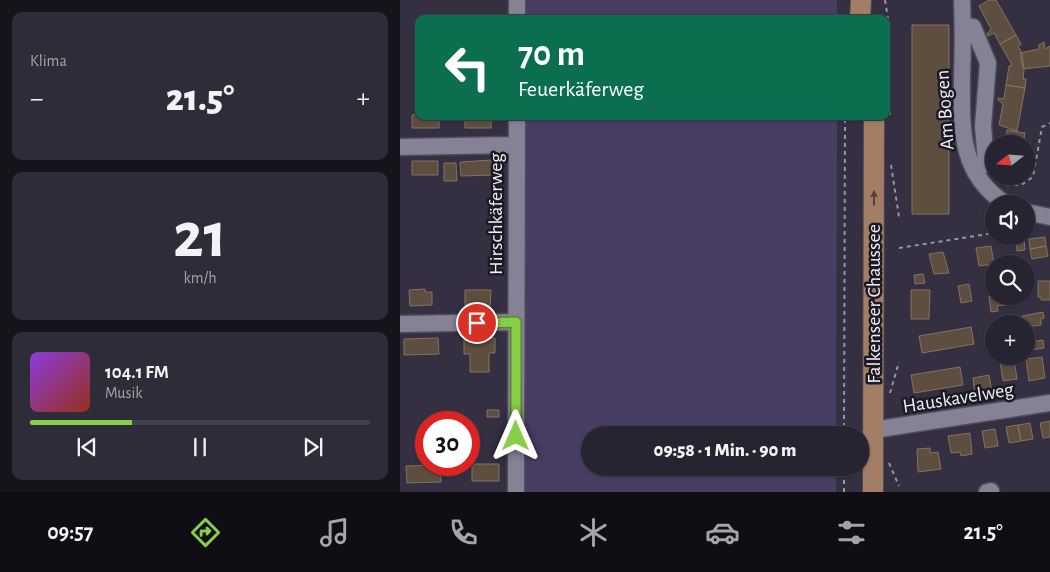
<!DOCTYPE html>
<html lang="de">
<meta charset="utf-8">
<style>
body{margin:0;font-family:"Alegreya Sans",sans-serif;background:#2f2c39;color:#f1f3f6;height:100vh;display:flex;flex-direction:column;font-size:19px;white-space:nowrap}
*{box-sizing:border-box;margin:0}
p{font-size:16px;color:#a4a4ab}
.icon{flex:none;width:28px;height:28px;fill:none;stroke:currentColor;stroke-width:2;stroke-linecap:round;stroke-linejoin:round}
.map{position:relative;flex:1;overflow:hidden}
.panel{display:flex;flex-direction:column;gap:12px;padding:12px;background:#15141b;width:400px}
.panel>*{flex:none}
.guide{position:absolute;left:15px;top:15px;width:475px;height:105px;border-radius:10px;box-shadow:0 1px 4px #0004,0 0 0 1px #43414d;background:#0b6e4f;color:#fff;overflow:hidden}
.needle{width:32px;rotate:253deg}
.buttons{position:absolute;left:585px;top:135px;display:grid;gap:10px}
.buttons a{display:grid;place-items:center;width:50px;height:50px;border-radius:50%;background:#272431;box-shadow:0 1px 4px #0004,0 0 0 1px #43414d;font-size:25px}
.speed{position:absolute;left:15px;top:411px;display:flex;gap:10px;font-size:25px;font-weight:700;text-align:center}
.speed>*{display:grid;place-content:center;width:65px;height:65px;border-radius:50%;background:#272431;box-shadow:0 1px 4px #0004,0 0 0 1px #43414d;line-height:1}
.speed .limit{border:8px solid #d22;background:#fff;color:#111}
.pin{position:absolute;display:grid;place-items:center;width:42px;height:42px;color:#fff;margin:-21px;border:2px solid #fff;border-radius:50%;box-shadow:0 1px 5px #0007}
.me{position:absolute;width:55px;margin:-28px;rotate:0deg;stroke-linejoin:round;filter:drop-shadow(0 0 4px #0008)}
.turn{display:flex;align-items:center;gap:18px;height:105px;padding:0 20px;font-size:22px}
.turn .icon{width:65px;height:65px;stroke-width:2.5}
.turn b{display:block;font-size:35px;line-height:42px}
.big{font-size:38px;font-weight:800;line-height:1.1}
.panel .tile{flex:1;display:flex;flex-direction:column;justify-content:center;gap:8px;min-width:0;padding:0 18px;border-radius:10px;background:#2f2c39}
.panel .dial{align-items:center;gap:0}
.dial b{font-size:65px;line-height:1}
.song{display:flex;align-items:center;gap:15px}
.cover{width:60px;height:60px;border-radius:8px;background:linear-gradient(135deg,hsl(270 70% 55%),hsl(10 70% 35%))}
.played{height:5px;border-radius:2px;background:linear-gradient(90deg,#88cf49 30%,#43414d 30%)}
.keys{display:flex;justify-content:space-around;direction:ltr}
.heat{display:flex;justify-content:space-between;align-items:center;font-size:28px;direction:ltr}
.trip{position:absolute;left:181px;top:426px;width:288px;height:50px;border-radius:25px;background:#272431;box-shadow:0 1px 4px #0004,0 0 0 1px #43414d;font-weight:800;line-height:50px;text-align:center}
.tabs{display:flex;height:80px;justify-content:space-around;align-items:center;background:#100e14;color:#a4a4ab}
.tabs .icon{width:35px;height:35px}
.tabs .selected{color:#88cf49}
.tabs b{font-size:22px;color:#f1f3f6}
main{display:flex;flex:1;min-height:0}
.map>svg:first-child{display:block}
.green{fill:#483e63}
.building{fill:#5e4e3f;stroke:#837262}
.lines{fill:none;stroke-linecap:round;stroke-linejoin:round}
.minor-casing{stroke:#4f4b5a;stroke-width:19}
.major-casing{stroke:#4f4b5a;stroke-width:22}
.path{stroke:#9894a3;stroke-width:2;stroke-dasharray:4 4;stroke-linecap:butt}
.minor{stroke:#868296;stroke-width:16}
.major{stroke:#a47e64;stroke-width:20}
.oneway{fill:#52413c}
.route-casing{stroke:#58872f;stroke-width:12}
.route{stroke:#88cf49;stroke-width:9}
.labels{text-anchor:middle;stroke-width:5;stroke-linejoin:round;paint-order:stroke}
.street-label{font-size:20px;fill:#f1eefa;stroke:#1b1921}
</style>
<main>
<section class="panel">
<div class="tile"><p>Klima</p>
<div class="heat"><a>−</a><b class="big">21.5°</b><a>+</a></div>
</div>
<div class="tile dial"><b>21</b><p>km/h</p></div>
<div class="tile">
<div class="song"><i class="cover"></i><div><b>104.1 FM</b><p>Musik</p></div></div>
<div class="played"></div>
<div class="keys"><svg class="icon" aria-label="previous" viewBox="0 0 24 24"><path d="M18 5L8 12l10 7zM5 5v14"/></svg><svg class="icon" aria-label="pause" viewBox="0 0 24 24"><path d="M8 5v14M16 5v14"/></svg><svg class="icon" aria-label="next" viewBox="0 0 24 24"><path d="M6 5l10 7-10 7zM19 5v14"/></svg></div>
</div>
</section>
<div class="map">
<svg width="650" height="492" viewBox="0 0 650 492">
<rect width="100%" height="100%" fill="#343041"/>
<path class="green" d="M121,0H437V19H121Z
M121,116H437L436,435H190V468H436V492H121Z"/>
<path class="building" d="M589,0H596L616,35L600,44L594,33L588,36L587,34L591,29L579,6Z
M512,25H549V214H512Z
M616,35L621,44L618,46L622,53L624,69L623,79H626L625,88L606,85L609,66L612,65L600,44Z
M644,42L645,49L650,46V66L623,69L620,53L639,49V45Z
M606,85L625,88L617,131L599,125L603,104L598,100V98L604,99Z
M19,114L39,116V128H12V115Z
M65,116H91V128H65Z
M607,130L625,133L623,144H598L605,143Z
M92,160L93,175L61,176L60,162Z
M12,161H38V175H12Z
M44,163H56L57,181H44Z
M645,237L646,246L630,249L629,239Z
M624,240L625,250L617,251L616,241Z
M591,246L594,264L579,266L576,248Z
M646,246L648,256L632,259L630,249Z
M543,252L549,273L534,274L529,254Z
M523,274L525,283L515,284L514,275Z
M638,281H650V300H641V297H638Z
M569,284L572,301L561,303L558,286Z
M25,289V292H32V305L10,306L9,290Z
M65,290H91L90,306L65,305Z
M511,290H530L529,319H511Z
M589,296H603L605,305L597,306L598,311L591,312Z
M643,312L644,318L641,319V325L626,327V324H623L622,316Z
M571,327L574,344L522,353L519,336Z
M38,338L39,354L4,355V339Z
M95,338V353H89V372H70V354H64V339Z
M643,340L644,348L632,350L631,342Z
M642,357L645,378L629,381L626,359Z
M614,359L617,379L603,381L600,361Z
M560,367L563,385L514,393L511,375Z
M589,375L592,392L575,395L573,378Z
M87,410H99V417H87Z
M650,421V437L643,438L640,423Z
M630,423L633,439L621,441L618,425Z
M618,425L621,441L609,443L606,427Z
M595,429L598,446L585,448L582,431Z
M570,433L572,454L561,456L560,452L551,453L548,436Z
M530,448V453L538,452L541,469L518,472L517,449Z
M72,464H99V481H72Z
M40,465L41,482L7,483L6,466Z"/>
<g class="lines">
<defs>
<path id="minor" d="M562,0C563,26 563,51 562,77C562,127 558,173 606,204
M117,19V0
M563,25L573,27L588,63L583,126L586,162L575,172
M0,147L117,145
M626,212L650,217
M0,324L116,322
M473,430L650,403
M116,492L117,116
M587,492L591,491"/>
<path id="major" d="M460,19L461,0
M473,492L474,116"/>
</defs>
<use href="#minor" class="minor-casing"/>
<use href="#major" class="major-casing"/>
<path class="path" d="M485,0L490,31V115
M491,165L499,217
M606,185H621L633,177L642,127L650,123
M499,248L594,233
M490,393L499,362
M444,431L457,430
M444,435L445,116
M489,463L499,486
M444,492V468"/>
<use href="#minor" class="minor"/>
<use href="#major" class="major"/>
</g>
<defs><path id="oneway-solid" d="M-6-.8H1V-3.2L6.5 0L1 3.2V.8H-6Z" transform="scale(1.25)"/></defs>
<use class="oneway" href="#oneway-solid" transform="translate(474 198) rotate(-90)"/>
<g class="lines">
<defs>
<path id="route" d="M77,323L116,322V436"/>
</defs>
<use href="#route" class="route-casing"/>
<use href="#route" class="route"/>
</g>
<g class="labels">
<g class="street-label">
<text transform="translate(544 110) rotate(-94)" y="7">Am Bogen</text>
<text transform="translate(95 214) rotate(-90)" y="7">Hirschkäferweg</text>
<text transform="translate(473 304) rotate(-90)" y="7">Falkenseer Chaussee</text>
<text transform="translate(558 397) rotate(-9)" y="7">Hauskavelweg</text>
</g>
</g>
</svg>
<div class="buttons">
<a><svg class="needle" viewBox="-14 -14 28 28"><path d="M0-13l5 13h-10z" fill="#e53935"/><path d="M0 13l5-13h-10z" fill="#a4a4ab"/></svg></a>
<a><svg class="icon" aria-label="sound" viewBox="0 0 24 24"><path d="M4 9h4l5-4v14l-5-4H4zM17 9q2 3 0 6"/></svg></a>
<a><svg class="icon" aria-label="search" viewBox="0 0 24 24"><circle cx="10" cy="10" r="6"/><path d="M15 15l6 6"/></svg></a>
<a>+</a>
</div>
<div class="speed"><div class="limit">30</div></div>
<div class="pin" style="left:77px;top:323px;background:#d93025"><svg class="icon" aria-label="arrive" viewBox="0 0 24 24"><path d="M6 21V4h12l-3 4 3 4H6"/></svg></div>
<svg class="me" style="left:116px;top:436px" viewBox="-20 -20 40 40"><path d="M0-17L14 15 0 8-14 15z" fill="#88cf49" stroke="#fff" stroke-width="4"/></svg>
<div class="trip">09:58 · 1 Min. · 90 m</div>
<div class="guide">
<div class="turn"><svg class="icon" aria-label="left" viewBox="0 0 24 24"><path d="M17 20v-9H6M10 6l-5 5 5 5"/></svg><div><b>70 m</b>Feuerkäferweg</div></div>
</div>
</div>
</main>
<nav class="tabs">
<b>09:57</b>
<svg class="icon selected" aria-label="directions" viewBox="0 0 24 24"><path d="M12 3l9 9-9 9-9-9zM9 14v-3h6M13 9l2 2-2 2"/></svg>
<svg class="icon" aria-label="music" viewBox="0 0 24 24"><path d="M9 18V5l10-2v13"/><circle cx="6" cy="18" r="3"/><circle cx="16" cy="16" r="3"/></svg>
<svg class="icon" aria-label="phone" viewBox="0 0 24 24"><path d="M5 4h4l2 5-3 2q2 4 5 5l2-3 5 2v4C11 20 4 13 5 4z"/></svg>
<svg class="icon" aria-label="climate" viewBox="0 0 24 24"><path d="M12 3v18M4 7l16 10M4 17L20 7"/></svg>
<svg class="icon" aria-label="car" viewBox="0 0 24 24"><path d="M5 17H2v-5l4-1 3-4h7l3 4 3 1v5h-3M9 17h6M6 11h13"/><circle cx="7" cy="17" r="2"/><circle cx="17" cy="17" r="2"/></svg>
<svg class="icon" aria-label="filters" viewBox="0 0 24 24"><path d="M4 7h16M4 17h16"/><circle cx="9" cy="7" r="2"/><circle cx="15" cy="17" r="2"/></svg>
<b>21.5°</b>
</nav>
